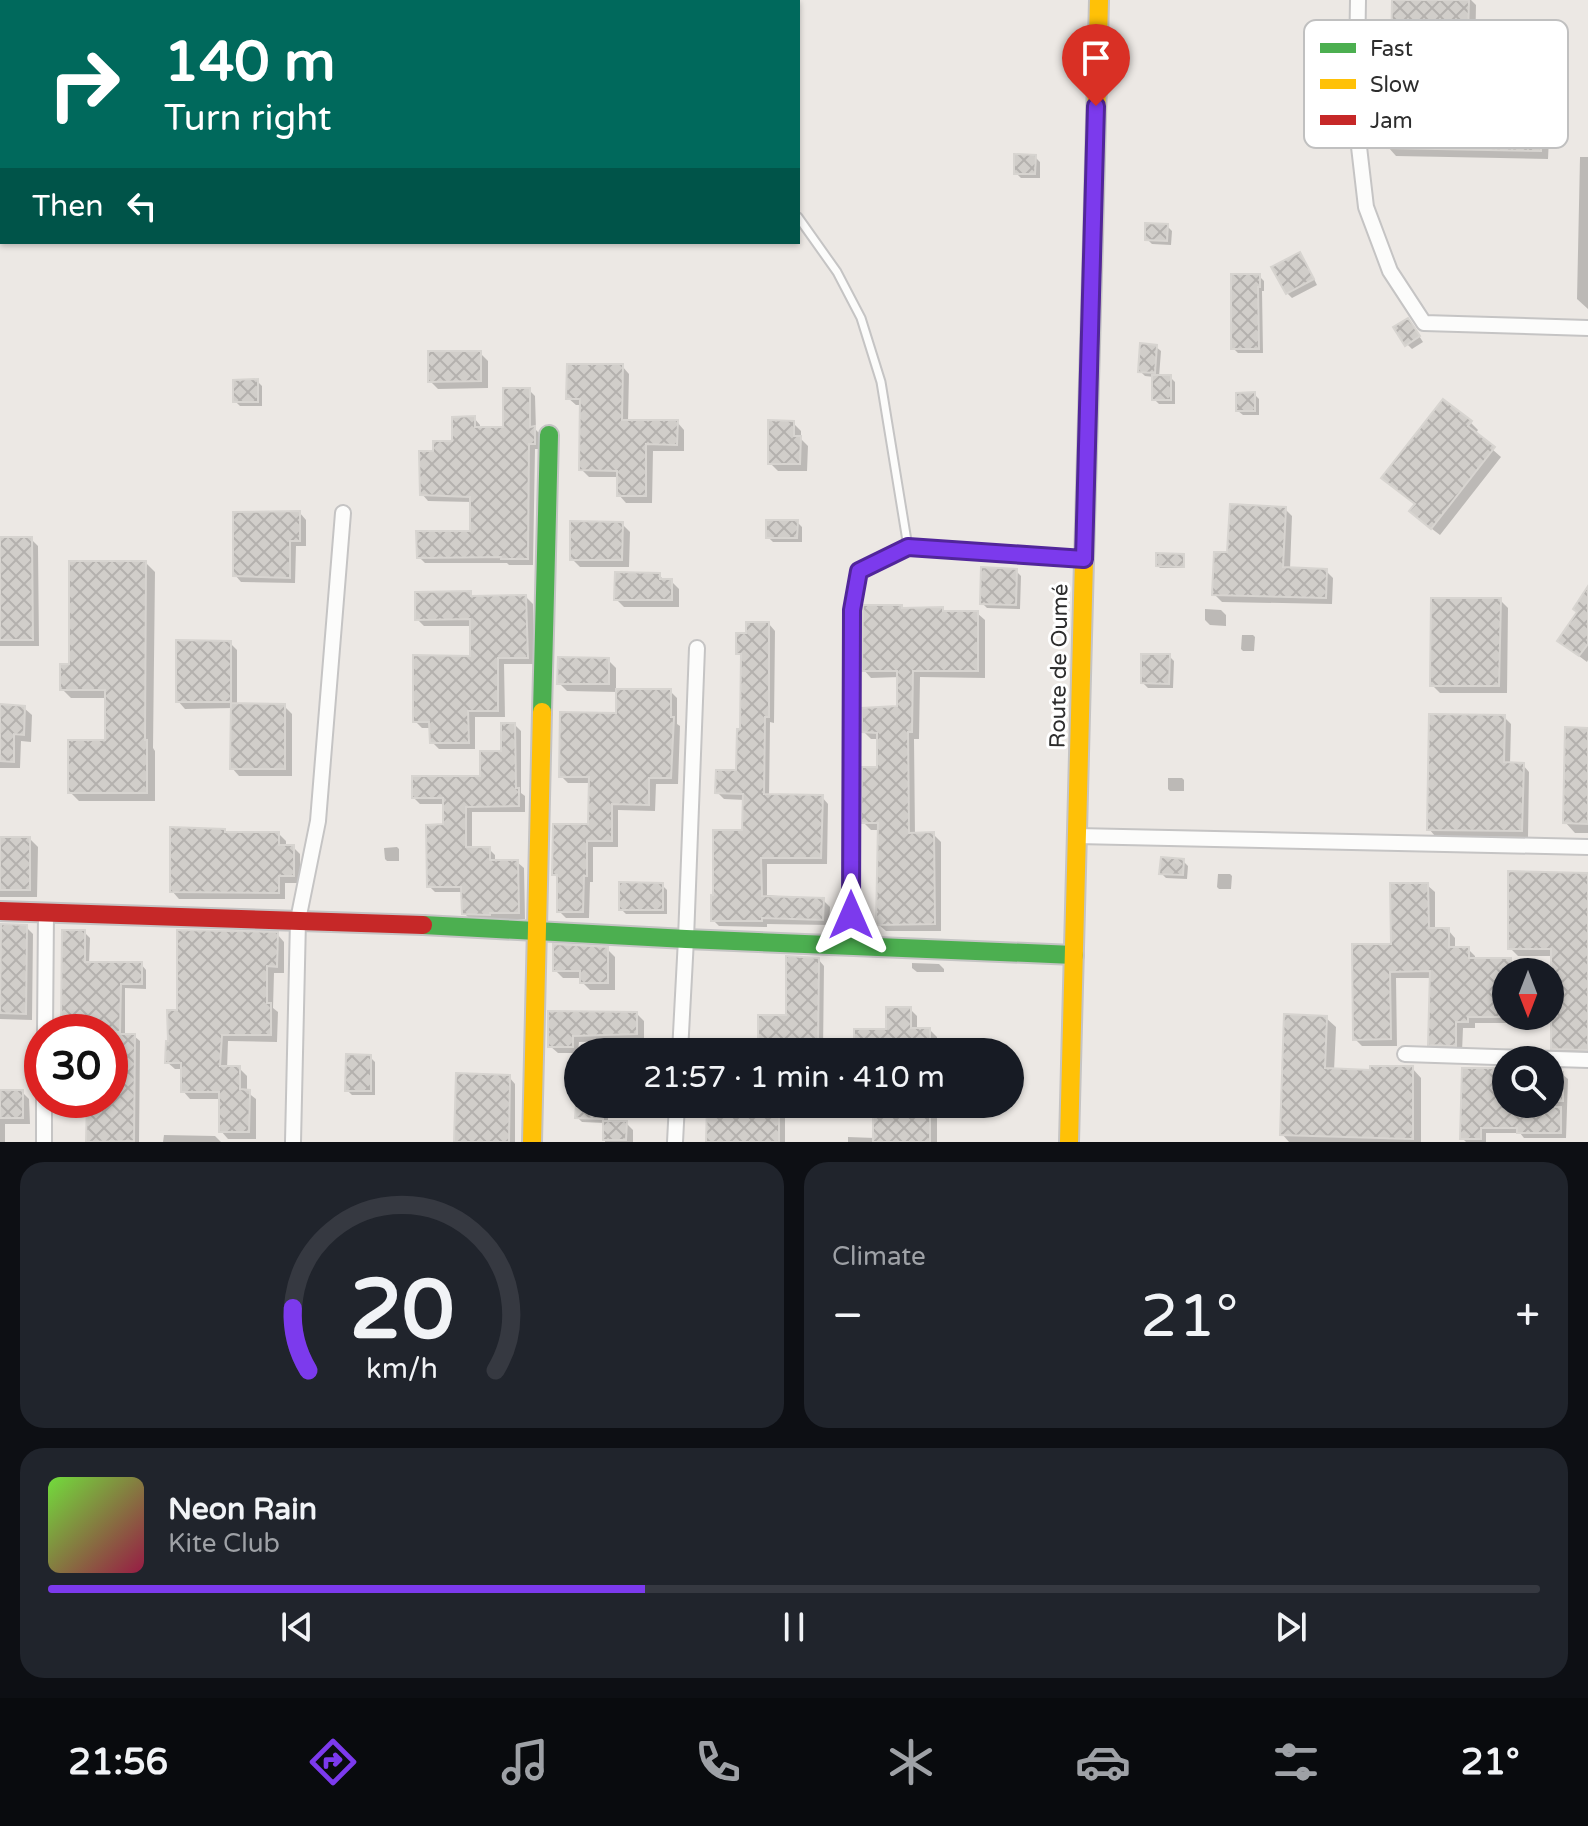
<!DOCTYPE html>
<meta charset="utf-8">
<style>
body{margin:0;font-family:"Varela Round",sans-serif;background:#20242c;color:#f1f3f6;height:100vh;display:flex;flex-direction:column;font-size:30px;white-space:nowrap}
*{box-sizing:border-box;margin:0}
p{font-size:26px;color:#9ea1a6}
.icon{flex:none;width:44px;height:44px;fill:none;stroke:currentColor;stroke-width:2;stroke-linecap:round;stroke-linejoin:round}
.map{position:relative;height:1142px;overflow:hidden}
.side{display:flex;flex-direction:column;gap:20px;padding:20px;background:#0d0f14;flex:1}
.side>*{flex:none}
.banner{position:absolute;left:0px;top:0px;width:800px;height:244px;box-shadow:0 2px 6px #0004;background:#00695c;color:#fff;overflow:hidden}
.needle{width:52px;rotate:180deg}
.tools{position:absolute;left:1492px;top:958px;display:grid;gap:16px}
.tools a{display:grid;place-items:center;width:72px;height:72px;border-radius:50%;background:#171b24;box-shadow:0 2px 6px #0004;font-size:40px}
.speed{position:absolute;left:24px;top:1014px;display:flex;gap:16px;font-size:40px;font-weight:700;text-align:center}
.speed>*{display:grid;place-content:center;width:104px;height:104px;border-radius:50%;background:#171b24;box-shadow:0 2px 6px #0004;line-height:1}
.speed .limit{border:12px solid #d22;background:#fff;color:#111}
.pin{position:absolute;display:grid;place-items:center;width:68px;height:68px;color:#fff;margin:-82px -34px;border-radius:50% 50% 50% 0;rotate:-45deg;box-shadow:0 0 8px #0007}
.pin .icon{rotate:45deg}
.me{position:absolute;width:88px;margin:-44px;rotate:0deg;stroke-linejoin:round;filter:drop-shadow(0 0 6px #0008)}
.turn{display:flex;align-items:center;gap:28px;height:168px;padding:0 32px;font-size:36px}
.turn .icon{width:104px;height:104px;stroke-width:2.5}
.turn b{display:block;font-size:56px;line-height:68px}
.then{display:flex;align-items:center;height:76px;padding:0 32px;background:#0003;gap:16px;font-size:30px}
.big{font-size:60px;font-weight:600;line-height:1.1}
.side .card{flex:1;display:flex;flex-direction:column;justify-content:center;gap:12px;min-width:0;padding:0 28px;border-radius:24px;background:#20242c}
.side .dial{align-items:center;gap:0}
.dial svg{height:208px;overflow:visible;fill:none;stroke:#363941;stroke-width:7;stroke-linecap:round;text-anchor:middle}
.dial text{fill:#f1f3f6;stroke:none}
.song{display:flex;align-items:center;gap:24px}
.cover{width:96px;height:96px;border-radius:12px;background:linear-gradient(135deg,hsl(100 70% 55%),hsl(340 70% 35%))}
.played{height:8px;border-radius:4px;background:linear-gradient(90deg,#7c3aed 40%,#363941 40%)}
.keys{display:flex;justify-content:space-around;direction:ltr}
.heat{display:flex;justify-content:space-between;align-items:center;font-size:44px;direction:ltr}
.side .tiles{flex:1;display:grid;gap:20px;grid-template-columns:1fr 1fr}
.card:last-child{grid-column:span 2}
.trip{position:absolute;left:564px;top:1038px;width:460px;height:80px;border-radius:40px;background:#171b24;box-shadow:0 2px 6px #0004;font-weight:600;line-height:80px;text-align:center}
.tab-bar{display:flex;height:128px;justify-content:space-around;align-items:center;background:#090b0e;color:#9ea1a6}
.tab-bar .icon{width:56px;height:56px}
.tab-bar .current{color:#7c3aed}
.tab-bar b{font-size:36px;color:#f1f3f6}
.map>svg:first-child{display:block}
.shadow{fill:#0003}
.building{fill:url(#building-cross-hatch);stroke:#d7d4d0;stroke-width:2}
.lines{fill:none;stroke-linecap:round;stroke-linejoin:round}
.lane-casing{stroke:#c5c4c4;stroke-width:11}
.street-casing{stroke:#c5c4c4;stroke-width:18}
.fast-casing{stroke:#c5c4c4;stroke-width:22}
.slow-casing{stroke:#c5c4c4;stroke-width:22}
.jam-casing{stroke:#c5c4c4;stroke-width:22}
.lane{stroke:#fcfcfb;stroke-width:7}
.street{stroke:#fcfcfb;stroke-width:14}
.fast{stroke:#4caf50;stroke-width:18}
.slow{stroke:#ffc107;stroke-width:18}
.jam{stroke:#c62828;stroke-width:18}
.route-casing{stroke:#51269a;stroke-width:20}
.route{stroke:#7c3aed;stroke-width:14}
.labels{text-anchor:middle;stroke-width:6;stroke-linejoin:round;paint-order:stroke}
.street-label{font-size:22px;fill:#2d2d2d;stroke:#fff}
.key{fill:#fff;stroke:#c0c0c0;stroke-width:2}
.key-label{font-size:22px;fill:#2d2d2d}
</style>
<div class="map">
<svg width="1588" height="1142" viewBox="0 0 1588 1142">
<defs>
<pattern id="building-cross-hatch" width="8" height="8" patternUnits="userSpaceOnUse" patternTransform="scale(2)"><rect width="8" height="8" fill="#d1ceca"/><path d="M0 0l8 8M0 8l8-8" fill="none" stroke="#b4b1ae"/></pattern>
</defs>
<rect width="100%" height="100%" fill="#ece8e4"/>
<path class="shadow" d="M1394,0H1471L1476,5L1474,103H1494L1530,53L1539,62L1538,107L1546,115L1545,134L1549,138L1548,159L1396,156L1388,147L1406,100L1407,65H1402L1393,56Z
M1035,157L1040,162V178H1021L1016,173Z
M1580,157H1588V309L1577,299Z
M1167,226L1172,231L1171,245L1152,244L1147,239Z
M1299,254L1304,259L1317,285L1292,298L1287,293Z
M1259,276L1264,281V291H1262L1263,353H1238L1233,348Z
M1412,325L1423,342L1412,349L1407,344Z
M1156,347L1161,351L1159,377H1170L1175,382V404H1159L1154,399V377L1145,376L1140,371Z
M480,353L488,361V388L438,389L430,381Z
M622,366L629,374L628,422H677L684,430V451H653L652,503H626L619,495V477H589L581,469L582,405H576L568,398Z
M257,381L262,386V406H240L235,401Z
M529,390L535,396L536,430L541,435V449H535L533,565H509L507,563H425L419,557L472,533V502L428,501L422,494L435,453L454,443L474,418L480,425V429H505Z
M1254,394L1259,399V415H1243L1238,411Z
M1470,422L1478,430L1475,434L1501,457L1440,535L1419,519L1416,505L1392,486Z
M793,423L801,431V439L808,446L807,471H778L770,463Z
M1285,509L1292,516L1290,569L1326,571L1333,578L1332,604L1222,602L1214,594L1229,554Z
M300,513L306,520V546H296L295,583L241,582L235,575Z
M797,522L802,527V542H773L768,537Z
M622,524L630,532L629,567H580L572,559Z
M31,539L38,546L39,646H0V586Z
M1183,556L1185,558V568H1160L1158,566Z
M146,563L155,572L153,748L155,751V801H79L70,792L107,742V698H71L62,689L71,666Z
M1016,571L1021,576L1020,609L987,608L982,603Z
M659,575L665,581H671L679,589V607H624L616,599Z
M1588,590V660L1587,662L1559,641L1579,612Z
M470,593L474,598L526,597L533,604L534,664H504L505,717H475V749H439L432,742L431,728H422L415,721L472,658V626H424L417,619Z
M1500,600L1508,608L1507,693H1440L1432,685Z
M901,607L904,609H942L946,613H977L985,620V678L920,677L919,739H914L915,835L933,834L941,842V931H886L878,924L880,830H871L863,822L879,769V739H871L864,732L899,708V677L871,678L864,670Z
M1205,609L1221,610L1226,615V626L1210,625L1205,620Z
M769,624L775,631L774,723L770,722L769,797H822L828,804L827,864H767V895L823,900L830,907L829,925L767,924V927L719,926L713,920L744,832L745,800L724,799L717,792L738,772L742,731L743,657L738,653L748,635Z
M1242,635H1253L1255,637L1254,651H1243L1241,649Z
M230,643L237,650V705L284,706L292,714V776H239L232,768L233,708L185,709L178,701Z
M1169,656L1174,661L1173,688H1148L1143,683Z
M608,660L616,668V691H670L677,698V724L680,726L678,784H656L655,811L618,810V847H593V882H590L589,918H566L559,911V880L554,874L590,826L591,783H568L561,776L618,715V692L567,691L559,683Z
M0,706L24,708L32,715L31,742L21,741L20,768H0Z
M1504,717L1511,724L1510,764L1523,765L1529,772L1528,837L1435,836L1429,829Z
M515,725L521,731V793L525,796V812H472V849H489L495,855V862H517L524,868L525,919H470L464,913L463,892H435L429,886L445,826V804H420L414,798L482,778L503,753Z
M1588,730V833H1575L1565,822Z
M1168,778H1182L1184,780V791H1170L1168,789Z
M227,834H279L286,841V847H293L300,854V883H285V899H179L172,891Z
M0,839H30L38,847L37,897H0Z
M397,847L399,849V861H387L385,859L384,848Z
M1183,861L1188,866L1187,879L1166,878L1161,873Z
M1218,874H1230L1232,876L1231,889H1219L1217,887Z
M1588,874V1057L1561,1056L1553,1048V956H1518L1510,948Z
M662,885L667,890V914H626L621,909Z
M1427,885L1435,892V930H1448L1455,938V949H1468L1475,956V960H1510L1517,967V972H1506V1016H1517V1023H1475V1028H1463L1462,1052L1437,1051L1430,1044L1432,978H1396L1397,1046H1362L1355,1039L1393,946Z
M0,925L26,927L33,934L32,1020L0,1019Z
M64,932H84L90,938L89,964H141L146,970V989L125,988V1036H134L140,1041L139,1142H89V1109L65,1108L60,1103V1100H110V1032H63Z
M277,934L284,942V973H274L273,1008L278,1012L277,1042L228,1041L227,1068H239L247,1076V1092L256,1099V1139H228L221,1131V1099H190L183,1091V1069H175L167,1062L179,1012Z
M607,949L615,957V990H590L582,982V978H563L555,970Z
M818,959L824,966L823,1052H760L788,1017Z
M912,963L939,964L944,969V972H917L912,968Z
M910,1009L917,1016V1030H930L937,1037V1052H856L888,1031Z
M550,1013L637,1014L644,1021V1040L579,1042L578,1053H558L550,1046Z
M1326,1018L1336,1027L1334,1071L1372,1072L1412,1068L1421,1078V1142H1289L1282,1134Z
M370,1057L375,1062V1095H352L347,1090Z
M1506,1070V1104H1550V1074H1562L1568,1079L1566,1138H1524L1520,1133H1486V1142H1466L1462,1138Z
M509,1077L515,1084V1142H456Z
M578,1077V1104H608V1123H626L633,1130V1142H605V1123L582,1122L577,1117Z
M0,1092H22L29,1099L30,1124H5V1142H0Z
M707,1104H822H788L785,1107V1142H708L709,1114L706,1112Z
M879,1104H960V1114H937V1142H848V1137L875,1138Z
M164,1135L215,1136L221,1142H163Z"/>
<path class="building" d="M1392,0H1469L1466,101H1492L1493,50L1531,51L1530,104H1538V127H1541V151L1386,148L1385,97L1404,98L1405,57H1391Z
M1014,154L1036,155L1035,174H1014Z
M1145,223L1168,224L1167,241L1145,240Z
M1300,252L1314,279L1286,294L1271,267Z
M1231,274H1260V287H1258L1259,349H1231Z
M1408,318L1420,336L1405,346L1393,327Z
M1140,343L1157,345L1155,373L1138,372Z
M428,351H481V381L428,382Z
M567,364H623L622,420H678L677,445L646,444V496H617V471L579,470L580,399H566Z
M1152,375H1171V400H1152Z
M258,379V402H233V380Z
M503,388H530V427L535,426V444H529L528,559H501V557L417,558L416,531H470V497L420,495L419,451H433V441H452V417L475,416V427H503Z
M1255,392V411H1236V393Z
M1443,399L1472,421L1468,426L1495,447L1431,529L1409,511L1415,504L1381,478Z
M768,420L794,421V436H801L800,464H768Z
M1230,504L1286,507L1283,567L1327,569L1326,598L1212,595L1214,552H1227Z
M300,511V541H290V578L233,576V512Z
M766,520H798L797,538H766Z
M570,521L623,522L622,560H570Z
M0,537H32L33,640H0Z
M1156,553L1184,554V567L1156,566Z
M69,561H146L145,740H147V793H68V740H105V690H60V664H69Z
M981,567L1017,569L1016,605L980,604Z
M615,572L660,573V579H672V600H614Z
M1588,586V644L1579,656L1557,641L1577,612L1573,609Z
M471,591V596L526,595L528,658H498V711H468L469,743H430L429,722H413V655L470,656V619L415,620V592Z
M1431,598H1501L1499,686H1430Z
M863,605H902V608L943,607V611H978V671H913L912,732H908L909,833L934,832L935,924L876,925L878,823H861L862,767H877V733L862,732V708L897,706V671H862Z
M746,622H769V717H765L764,794L823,795L821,858H761L762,896L824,898L823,920L762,918V921H711V895H713V830H742L743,794L715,793L716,770H736L737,729H740L741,654H736V633H746Z
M176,640L231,641V702H176Z
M1141,654H1170L1169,684L1141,683Z
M558,657L609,658V684H557Z
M616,689H671V717H674L671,778H649V805L612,804V841H587V876H584L583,912H557V875H552L553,824H588L589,777H559L560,712L616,713Z
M231,703L285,704V769H230Z
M0,704L25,706L24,735L14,734V762L0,761Z
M1429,714L1505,715L1504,762L1524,763L1522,831L1427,830Z
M501,723H515L516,788H519V806L466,807V847H490V860H518L519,913H490V915L462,914L461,887H427L426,825L443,824V798H412V776H480V751H501Z
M1565,727L1588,728V824L1563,823Z
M170,827L225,829V832H279V845H294V876H279V893L170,892Z
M0,837H30V890H0Z
M1161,857L1184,859L1183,875L1159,874Z
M1508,871L1588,873V1050L1551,1049V949H1508Z
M619,882L663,883V910H619Z
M1390,883H1428L1429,928H1449V947H1469V958H1511V972H1506V1017H1468V1022H1456V1046L1428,1045L1430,971L1390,972L1391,1039L1353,1040L1352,944H1391Z
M1,924L27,925L26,1014L0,1013Z
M62,930H85V962H142V984H121L120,1032H65V1028H61Z
M177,930L278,932L277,967L267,966V1003H271V1035H222L220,1066H240V1089L250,1090L249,1132H219V1092H181V1063H165L166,1041H168L167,1010H177Z
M553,944L608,947V983H580V971H553Z
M786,956L819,958L818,1042H787V1052H758V1015H786Z
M886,1007H911V1028H930V1052H854V1029H886Z
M548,1011L637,1012V1034L573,1036V1047H548Z
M1284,1014L1327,1016L1325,1068L1370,1070V1066H1413V1139L1280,1135Z
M110,1034H135L134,1141L86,1142L87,1100H110Z
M346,1054L371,1055V1091H345Z
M1462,1068H1506V1104H1513V1107H1561V1133H1517V1128H1481V1139H1460Z
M1550,1072H1563V1101H1550Z
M456,1073L510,1075L509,1142H454Z
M0,1090H23V1118H0Z
M576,1104H604L603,1119L575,1118Z
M707,1104H779V1142H706Z
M877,1104H930V1142H873V1106H877Z
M603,1121H627L626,1140H603Z"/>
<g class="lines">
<defs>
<path id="lane" d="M641,0L643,2
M798,217L837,272L861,318L881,382L908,547"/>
<path id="street" d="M1358,0L1356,121L1366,207L1390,271L1424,323L1588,328
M1077,836L1588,847
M851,946L852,610L859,571L908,547L1084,559
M45,1032L46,913
M680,1052L686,939L697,648
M1405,1054L1588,1060
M44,1142V1100
M293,1142L298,920L318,821L343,513
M675,1142L677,1104"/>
<path id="fast" d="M542,712L549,435
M423,925L686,939L1074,955"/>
<path id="slow" d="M1093,239L1099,0
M532,1142L542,712
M1069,1142L1084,560"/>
<path id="jam" d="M1084,560L1093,239
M0,911L423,925"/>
</defs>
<use href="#lane" class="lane-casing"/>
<use href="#street" class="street-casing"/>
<use href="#fast" class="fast-casing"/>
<use href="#slow" class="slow-casing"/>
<use href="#jam" class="jam-casing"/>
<use href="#lane" class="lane"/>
<use href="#street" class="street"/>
<use href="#fast" class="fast"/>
<use href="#slow" class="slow"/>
<use href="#jam" class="jam"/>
</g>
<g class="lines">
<defs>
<path id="route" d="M851,915L852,610L859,571L908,547L1084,559L1096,106"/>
</defs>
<use href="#route" class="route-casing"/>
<use href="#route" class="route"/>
</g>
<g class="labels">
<g class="street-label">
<text transform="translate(1058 666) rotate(-89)" y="8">Route de Oumé</text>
</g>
</g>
<rect x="1304" y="20" width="264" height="128" rx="12" class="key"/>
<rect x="1320" y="43" width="36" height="10" fill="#4caf50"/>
<rect x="1320" y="79" width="36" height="10" fill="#ffc107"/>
<rect x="1320" y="115" width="36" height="10" fill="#c62828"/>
<g class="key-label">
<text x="1370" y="56">Fast</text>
<text x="1370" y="92">Slow</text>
<text x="1370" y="128">Jam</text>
</g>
</svg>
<div class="tools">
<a><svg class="needle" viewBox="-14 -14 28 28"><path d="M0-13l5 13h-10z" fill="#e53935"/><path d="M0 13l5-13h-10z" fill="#9ea1a6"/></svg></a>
<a><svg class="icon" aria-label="search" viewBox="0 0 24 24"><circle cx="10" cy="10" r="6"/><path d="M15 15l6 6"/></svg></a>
</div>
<div class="speed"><div class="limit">30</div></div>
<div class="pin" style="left:1096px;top:106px;background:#d93025"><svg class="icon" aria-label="arrive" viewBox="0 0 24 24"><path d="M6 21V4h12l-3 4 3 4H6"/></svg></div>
<svg class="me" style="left:851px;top:915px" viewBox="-20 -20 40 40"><path d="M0-17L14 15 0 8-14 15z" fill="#7c3aed" stroke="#fff" stroke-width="4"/></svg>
<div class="trip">21:57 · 1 min · 410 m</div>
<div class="banner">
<div class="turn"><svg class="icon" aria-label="right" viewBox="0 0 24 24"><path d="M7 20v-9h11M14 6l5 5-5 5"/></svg><div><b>140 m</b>Turn right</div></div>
<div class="then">Then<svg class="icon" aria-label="left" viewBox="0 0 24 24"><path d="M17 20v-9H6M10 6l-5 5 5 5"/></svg></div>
</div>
</div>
<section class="side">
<div class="tiles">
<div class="card dial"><svg viewBox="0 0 100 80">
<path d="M14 69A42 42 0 1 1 86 69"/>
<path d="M14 69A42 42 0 0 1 8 45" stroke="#7c3aed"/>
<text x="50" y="56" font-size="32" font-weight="700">20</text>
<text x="50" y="72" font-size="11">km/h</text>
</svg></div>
<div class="card"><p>Climate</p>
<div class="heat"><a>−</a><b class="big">21°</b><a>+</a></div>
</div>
<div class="card">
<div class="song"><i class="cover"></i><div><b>Neon Rain</b><p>Kite Club</p></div></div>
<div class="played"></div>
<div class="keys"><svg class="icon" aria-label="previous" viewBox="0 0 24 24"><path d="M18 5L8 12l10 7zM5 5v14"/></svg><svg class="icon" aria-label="pause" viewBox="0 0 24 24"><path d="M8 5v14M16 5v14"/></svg><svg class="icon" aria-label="next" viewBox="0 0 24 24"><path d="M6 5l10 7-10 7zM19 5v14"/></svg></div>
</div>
</div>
</section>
<nav class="tab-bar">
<b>21:56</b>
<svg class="icon current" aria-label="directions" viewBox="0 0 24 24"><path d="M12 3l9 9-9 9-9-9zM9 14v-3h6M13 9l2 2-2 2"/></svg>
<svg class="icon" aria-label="music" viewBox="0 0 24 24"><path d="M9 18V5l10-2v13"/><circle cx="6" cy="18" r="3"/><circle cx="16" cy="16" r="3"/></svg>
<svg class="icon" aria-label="phone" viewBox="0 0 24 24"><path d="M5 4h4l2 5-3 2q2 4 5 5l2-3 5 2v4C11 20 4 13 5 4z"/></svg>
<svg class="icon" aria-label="climate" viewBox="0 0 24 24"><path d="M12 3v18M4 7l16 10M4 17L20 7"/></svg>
<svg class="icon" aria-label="car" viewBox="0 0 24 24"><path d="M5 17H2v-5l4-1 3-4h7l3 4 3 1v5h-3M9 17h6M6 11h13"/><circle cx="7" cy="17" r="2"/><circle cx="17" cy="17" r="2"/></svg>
<svg class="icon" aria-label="filters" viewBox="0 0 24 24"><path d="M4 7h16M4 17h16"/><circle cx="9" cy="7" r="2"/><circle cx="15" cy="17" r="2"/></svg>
<b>21°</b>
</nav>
